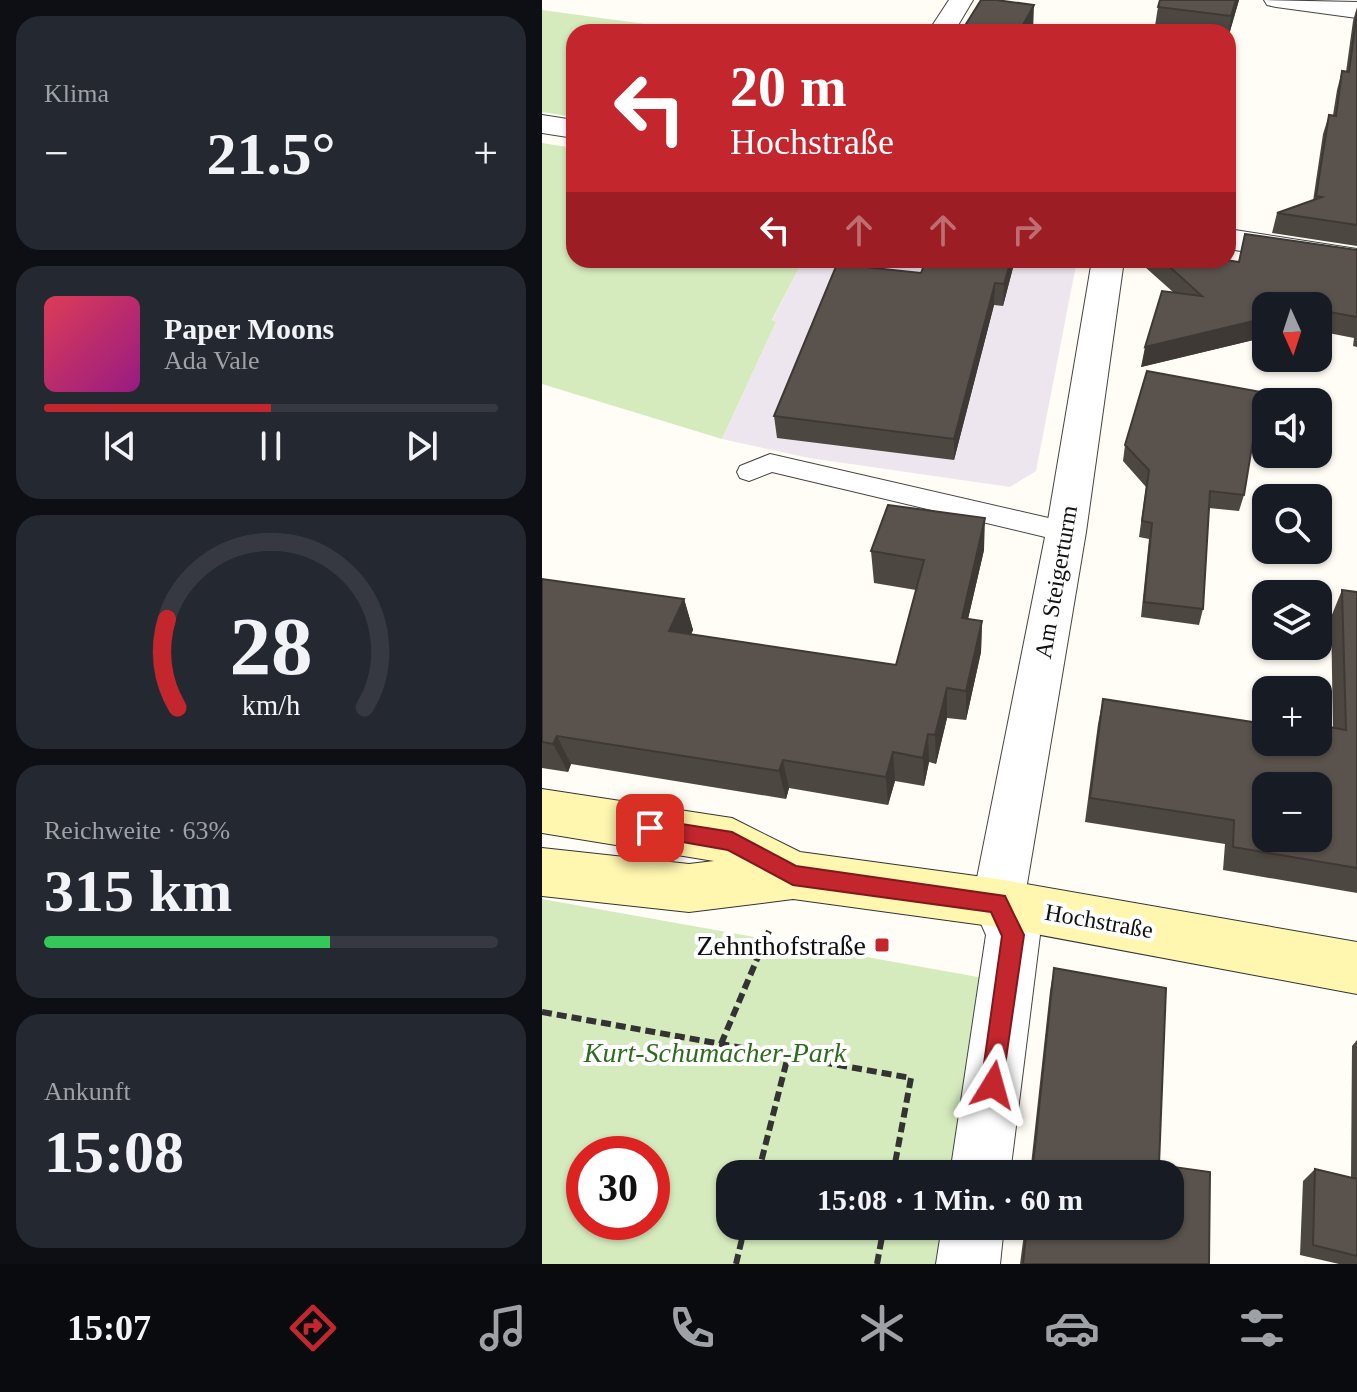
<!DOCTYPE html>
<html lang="de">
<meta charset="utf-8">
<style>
body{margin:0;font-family:Georgia,serif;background:#242831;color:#f1f3f6;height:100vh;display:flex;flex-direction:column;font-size:30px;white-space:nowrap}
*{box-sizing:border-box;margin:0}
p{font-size:26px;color:#9ea1a6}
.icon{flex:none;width:44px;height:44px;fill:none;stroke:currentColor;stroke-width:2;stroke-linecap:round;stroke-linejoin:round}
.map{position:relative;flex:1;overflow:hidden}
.drawer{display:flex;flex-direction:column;gap:16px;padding:16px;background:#0d0f14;width:542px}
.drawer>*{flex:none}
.hud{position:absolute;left:24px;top:24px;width:670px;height:244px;border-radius:24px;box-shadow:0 2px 6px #0004;background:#c4262e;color:#fff;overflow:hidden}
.needle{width:52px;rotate:177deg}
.fabs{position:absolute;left:710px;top:292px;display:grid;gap:16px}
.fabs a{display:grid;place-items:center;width:80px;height:80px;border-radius:16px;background:#171b24;box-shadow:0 2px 6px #0004;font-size:40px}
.speed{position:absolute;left:24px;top:1136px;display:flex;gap:16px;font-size:40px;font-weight:700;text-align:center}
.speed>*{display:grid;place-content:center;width:104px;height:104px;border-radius:50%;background:#171b24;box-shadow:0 2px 6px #0004;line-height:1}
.speed .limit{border:12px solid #d22;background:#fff;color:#111}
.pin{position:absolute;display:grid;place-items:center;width:68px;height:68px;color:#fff;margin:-34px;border-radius:16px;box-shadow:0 4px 12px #0006}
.me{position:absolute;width:88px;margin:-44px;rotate:8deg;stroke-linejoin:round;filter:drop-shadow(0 0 6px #0008)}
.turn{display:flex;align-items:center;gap:28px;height:168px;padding:0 32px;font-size:36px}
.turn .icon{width:104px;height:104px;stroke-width:2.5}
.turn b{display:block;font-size:56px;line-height:68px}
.lanes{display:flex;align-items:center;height:76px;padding:0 32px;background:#0003;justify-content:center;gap:40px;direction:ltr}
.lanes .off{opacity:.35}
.big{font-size:60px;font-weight:800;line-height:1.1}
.drawer .card{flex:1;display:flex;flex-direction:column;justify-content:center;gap:12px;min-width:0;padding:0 28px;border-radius:24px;background:#242831}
.drawer .dial{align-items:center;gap:0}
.dial svg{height:208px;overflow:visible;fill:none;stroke:#363941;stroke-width:7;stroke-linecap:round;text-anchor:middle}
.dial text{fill:#f1f3f6;stroke:none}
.song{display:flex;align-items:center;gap:24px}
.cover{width:96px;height:96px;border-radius:12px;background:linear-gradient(135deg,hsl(350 70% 55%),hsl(310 70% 35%))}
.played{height:8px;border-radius:4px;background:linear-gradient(90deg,#c4262e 50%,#363941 50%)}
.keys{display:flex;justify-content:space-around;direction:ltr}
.heat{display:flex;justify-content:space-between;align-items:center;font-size:44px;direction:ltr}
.charge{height:12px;border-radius:6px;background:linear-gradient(90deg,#34c759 63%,#363941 0)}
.trip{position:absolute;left:174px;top:1160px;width:468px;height:80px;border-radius:24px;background:#171b24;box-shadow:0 2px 6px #0004;font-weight:800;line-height:80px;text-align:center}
.tab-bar{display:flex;height:128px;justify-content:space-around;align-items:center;background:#090b0e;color:#9ea1a6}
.tab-bar .icon{width:56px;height:56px}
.tab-bar .selected{color:#c4262e}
.tab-bar b{font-size:36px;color:#f1f3f6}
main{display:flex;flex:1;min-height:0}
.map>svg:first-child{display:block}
.industrial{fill:#eee6ef}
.green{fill:#d5ebbd;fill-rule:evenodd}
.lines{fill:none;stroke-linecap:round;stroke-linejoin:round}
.lane-casing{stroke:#444;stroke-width:2}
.street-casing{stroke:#444;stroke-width:2}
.secondary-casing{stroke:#333;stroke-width:2}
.path{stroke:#333;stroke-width:6;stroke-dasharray:10 5;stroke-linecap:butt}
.lane{fill:#fff;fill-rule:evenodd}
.street{fill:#fff;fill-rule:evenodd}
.secondary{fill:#fff6b0;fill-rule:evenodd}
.wall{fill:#4d4742}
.shaded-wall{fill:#3f3936}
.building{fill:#5a524d;stroke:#3f3936;stroke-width:2;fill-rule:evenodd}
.route{fill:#c4262e;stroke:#7f191e;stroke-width:2}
.poi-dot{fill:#c4262e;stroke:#fff;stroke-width:3}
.labels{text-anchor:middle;stroke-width:8;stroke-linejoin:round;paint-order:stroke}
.street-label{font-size:24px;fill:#111;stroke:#fff}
.near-poi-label{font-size:28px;fill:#111;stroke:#fff;text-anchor:end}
.near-park-label{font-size:28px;font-style:italic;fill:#2f6b1f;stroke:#fff}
</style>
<main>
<section class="drawer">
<div class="card"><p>Klima</p>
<div class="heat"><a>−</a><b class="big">21.5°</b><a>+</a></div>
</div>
<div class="card">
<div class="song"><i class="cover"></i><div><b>Paper Moons</b><p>Ada Vale</p></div></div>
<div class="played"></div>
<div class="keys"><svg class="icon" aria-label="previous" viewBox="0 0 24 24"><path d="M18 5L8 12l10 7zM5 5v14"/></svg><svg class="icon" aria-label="pause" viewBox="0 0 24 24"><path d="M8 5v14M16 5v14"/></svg><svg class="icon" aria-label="next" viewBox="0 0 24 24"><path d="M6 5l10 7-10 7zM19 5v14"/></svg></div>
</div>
<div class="card dial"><svg viewBox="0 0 100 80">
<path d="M14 69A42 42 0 1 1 86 69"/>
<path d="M14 69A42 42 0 0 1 10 35" stroke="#c4262e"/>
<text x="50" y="56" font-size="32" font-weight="700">28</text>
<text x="50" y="72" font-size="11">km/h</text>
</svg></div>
<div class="card"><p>Reichweite · 63%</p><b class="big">315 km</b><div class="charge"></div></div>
<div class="card"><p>Ankunft</p><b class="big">15:08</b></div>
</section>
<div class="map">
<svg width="815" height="1264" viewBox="0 0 815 1264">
<rect width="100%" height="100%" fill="#fffdf5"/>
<path class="industrial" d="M261,260H535L494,471L468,487L267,458L180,439L234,322L230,321Z"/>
<path class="green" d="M0,10L140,29L137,32H32V117L0,112Z
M0,143L32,148V260H261L230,320L234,322L180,439L0,384Z
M0,899L447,979L420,1174H188V1226H412L407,1264H0ZM42,1154H110V1222H42Z"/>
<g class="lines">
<defs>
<path id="lane" d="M228,454L524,522L533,525L537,532L533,539L524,542L230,472L207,481L198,478L195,472L198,466Z"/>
<path id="street" d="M407,0H431L412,32H386Z
M722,0L815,2V18L734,7L725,5Z
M0,115L32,120V138L0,133Z
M686,229L815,249V269L686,249Z
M550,260H582L544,532L482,902L498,935L468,1174H408L444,935L430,903L504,532Z
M400,1226H462L458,1264H394Z"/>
<path id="secondary" d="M0,789L190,818L258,852L456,879L815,942V994L456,927L251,899L147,912L0,896V848L147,864L172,861L0,833Z"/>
</defs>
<use href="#lane" class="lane-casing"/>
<use href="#street" class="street-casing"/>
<use href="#secondary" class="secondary-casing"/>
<path class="path" d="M0,1012L369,1078L351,1174
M179,1044L227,931
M216,1174L246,1056
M194,1264L203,1226
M335,1264L342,1226"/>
<use href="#lane" class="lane"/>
<use href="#street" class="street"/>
<use href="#secondary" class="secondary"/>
</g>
<path class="wall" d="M618,0H697L686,38V32H612L616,7Z
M815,7V246L730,233L735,213L771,201L781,134L787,115H791L795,90L800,71L804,72L811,21Z
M815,250V347L811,346L812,338L776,331V306H724V337L599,367L631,292L603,267L604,260H684L697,262Z
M473,260L461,306L452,305L412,460L235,438L232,416L379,273Z
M583,445L702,495L697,511L667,508L661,609L657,625L599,617L607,539L597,537L604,487L581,461Z
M442,550L426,619L440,621L439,652L424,720L405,718L394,764L387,762L382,786L353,781L346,805L247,788L244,799L29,764L26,772L0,768V579L142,599L151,630L149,634L354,665L374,590L332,583L329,551Z
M800,590L815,592V893L681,870L683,844L543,822L556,724L561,699L716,723L717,720L791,728L789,617Z
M512,968L624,988L617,1165L668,1172L667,1264H478L483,1226H628V1174H488L508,991Z
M815,1040V1264H797L758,1255L761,1181L773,1169L809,1178L810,1046Z"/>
<path class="shaded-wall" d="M694,0H697L686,38L689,16Z
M492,5L491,32H477Z
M469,260H473L461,306L462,284Z
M453,283L452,305L412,460V439Z
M724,318V337L599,367L603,347Z
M443,518L442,550L419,649L420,618Z
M142,599L151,630L137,661L127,631Z
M440,621L439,652L424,720V691Z
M405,688V718L394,764L393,735Z
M386,734L387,762L382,786L381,758Z
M15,736L29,764L26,772L11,744Z
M351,752L353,781L346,805L344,777Z
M241,760L247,788L244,799L237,771Z"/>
<path class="building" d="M439,0H454L492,5L477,32H419Z
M618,0H694L689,16L616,7Z
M815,12V225L735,213L780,197L774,196L787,115L794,116L800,71L807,72Z
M703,234L815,250V317L776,310V306H724V318L603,347L620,291L660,296L620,260H684L697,262Z
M384,260H469L462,284L453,283L412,439L232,416L295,264L379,273Z
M605,371L719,392L702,495L668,491L661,609L602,602L610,523L600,521L607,470L583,445Z
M346,505L443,518L420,618L440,621L424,691L405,688L393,735L386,734L381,758L351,752L344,777L241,760L237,771L15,736L11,744L0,742V579L142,599L127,631L354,665L382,560L329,551Z
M800,590L815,592V868L691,847L692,820L548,798L561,699L717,723V720H724V742H776V725L804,730ZM724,786H776V838H724Z
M512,968L624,988L617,1165L668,1172L667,1264H481L485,1226H628V1174H490Z
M773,1169L815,1179V1256L771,1245Z"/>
<path class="route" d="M108,819L190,832L254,866L463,896L482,935L459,1093L451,1097L442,1093L439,1085L460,936L449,912L251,885L186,850L101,835L98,828L101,822Z"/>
<rect class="poi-dot" x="332" y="937" width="16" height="16" rx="4"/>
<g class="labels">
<g class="street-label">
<text transform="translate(514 582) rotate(-80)" y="8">Am Steigerturm</text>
<text transform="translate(557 921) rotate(10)" y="8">Hochstraße</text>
</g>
<g class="near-poi-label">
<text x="324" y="955">Zehnthofstraße</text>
</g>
<g class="near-park-label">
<text x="173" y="1062">Kurt-Schumacher-Park</text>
</g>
</g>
</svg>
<div class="fabs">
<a><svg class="needle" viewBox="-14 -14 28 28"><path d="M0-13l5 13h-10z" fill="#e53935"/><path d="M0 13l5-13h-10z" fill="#9ea1a6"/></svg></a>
<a><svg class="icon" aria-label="sound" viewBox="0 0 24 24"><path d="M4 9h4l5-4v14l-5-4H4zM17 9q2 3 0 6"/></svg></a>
<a><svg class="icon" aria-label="search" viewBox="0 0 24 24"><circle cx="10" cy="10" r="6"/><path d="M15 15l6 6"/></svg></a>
<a><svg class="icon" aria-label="layers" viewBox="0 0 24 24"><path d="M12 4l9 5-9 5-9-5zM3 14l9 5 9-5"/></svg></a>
<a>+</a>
<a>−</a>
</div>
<div class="speed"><div class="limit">30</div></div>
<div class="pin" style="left:108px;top:828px;background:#d93025"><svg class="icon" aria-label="arrive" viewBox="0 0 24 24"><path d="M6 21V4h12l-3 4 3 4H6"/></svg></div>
<svg class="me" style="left:451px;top:1085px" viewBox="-20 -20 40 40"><path d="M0-17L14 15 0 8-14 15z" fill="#c4262e" stroke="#fff" stroke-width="4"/></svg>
<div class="trip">15:08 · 1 Min. · 60 m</div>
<div class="hud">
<div class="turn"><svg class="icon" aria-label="left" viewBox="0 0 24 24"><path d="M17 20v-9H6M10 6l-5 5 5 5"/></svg><div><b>20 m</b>Hochstraße</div></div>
<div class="lanes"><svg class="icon" aria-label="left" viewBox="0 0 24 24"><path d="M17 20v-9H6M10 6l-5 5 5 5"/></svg><svg class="icon off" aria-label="ahead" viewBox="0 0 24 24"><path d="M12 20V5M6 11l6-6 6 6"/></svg><svg class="icon off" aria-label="ahead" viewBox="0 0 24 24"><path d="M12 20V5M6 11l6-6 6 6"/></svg><svg class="icon off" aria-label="right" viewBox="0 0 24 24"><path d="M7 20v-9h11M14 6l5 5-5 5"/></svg></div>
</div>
</div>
</main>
<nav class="tab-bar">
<b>15:07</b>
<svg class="icon selected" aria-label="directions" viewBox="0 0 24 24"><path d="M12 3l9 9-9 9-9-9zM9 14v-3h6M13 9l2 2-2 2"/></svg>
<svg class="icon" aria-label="music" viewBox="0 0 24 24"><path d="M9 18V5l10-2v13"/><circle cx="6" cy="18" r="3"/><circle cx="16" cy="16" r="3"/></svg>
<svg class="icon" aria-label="phone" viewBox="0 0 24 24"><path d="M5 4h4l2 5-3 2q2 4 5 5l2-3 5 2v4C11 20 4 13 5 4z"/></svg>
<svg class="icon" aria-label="climate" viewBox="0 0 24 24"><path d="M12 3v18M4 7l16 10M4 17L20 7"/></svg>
<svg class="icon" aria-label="car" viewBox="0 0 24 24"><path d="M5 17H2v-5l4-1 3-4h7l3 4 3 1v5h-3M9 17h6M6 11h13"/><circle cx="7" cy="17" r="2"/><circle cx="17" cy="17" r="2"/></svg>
<svg class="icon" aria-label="filters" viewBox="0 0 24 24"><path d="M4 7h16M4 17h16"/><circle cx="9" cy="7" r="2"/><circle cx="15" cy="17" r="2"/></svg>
</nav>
